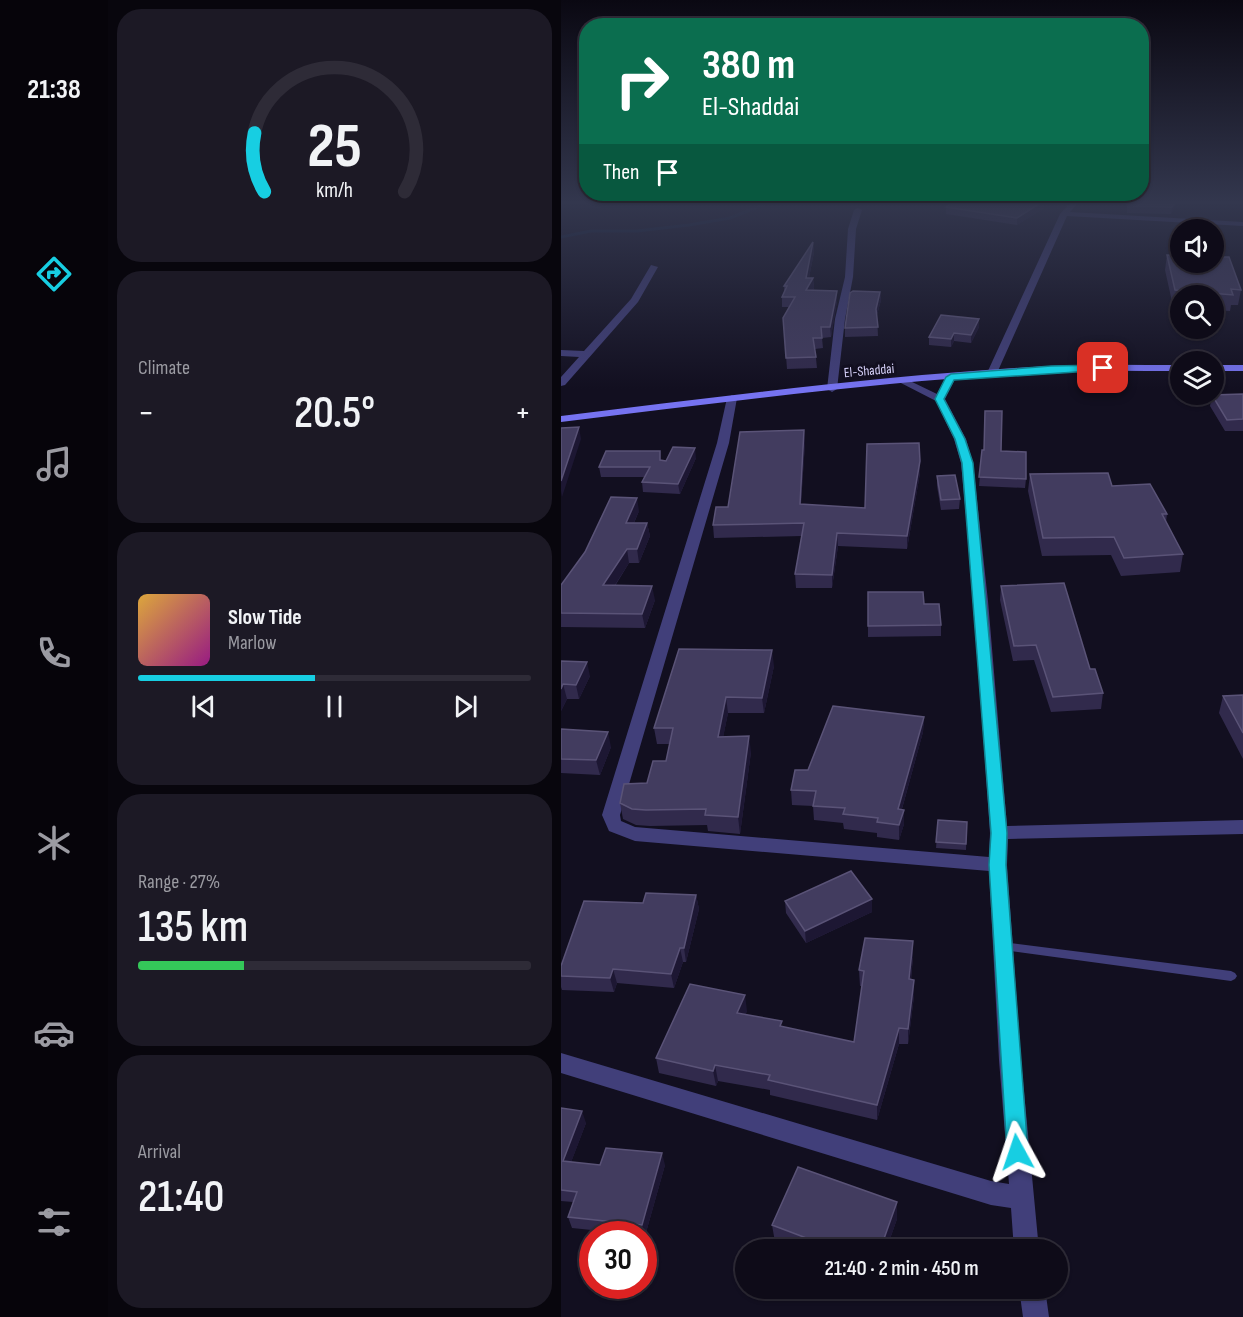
<!DOCTYPE html>
<meta charset="utf-8">
<style>
body{margin:0;font-family:"Sofia Sans Condensed",sans-serif;background:#1c1925;color:#f1f3f6;height:100vh;display:flex;flex-direction:column;font-size:22px;white-space:nowrap}
*{box-sizing:border-box;margin:0}
p{font-size:20px;color:#9b9ba2}
.icon{flex:none;width:33px;height:33px;fill:none;stroke:currentColor;stroke-width:2;stroke-linecap:round;stroke-linejoin:round}
.map{position:relative;flex:1;overflow:hidden}
.panel{display:flex;flex-direction:column;gap:9px;padding:9px;background:#08060d;width:453px}
.panel>*{flex:none}
.banner{position:absolute;left:18px;top:18px;width:570px;height:183px;border-radius:24px;box-shadow:0 2px 4px #0004,0 0 0 2px #2e2b37;background:#0b6e4f;color:#fff;overflow:hidden}
.tools{position:absolute;left:609px;top:219px;display:grid;gap:12px}
.tools a{display:grid;place-items:center;width:54px;height:54px;border-radius:50%;background:#0e0b18;box-shadow:0 2px 4px #0004,0 0 0 2px #2e2b37;font-size:30px}
.speed{position:absolute;left:18px;top:1221px;display:flex;gap:12px;font-size:30px;font-weight:700;text-align:center}
.speed>*{display:grid;place-content:center;width:78px;height:78px;border-radius:50%;background:#0e0b18;box-shadow:0 2px 4px #0004,0 0 0 2px #2e2b37;line-height:1}
.speed .limit{border:9px solid #d22;background:#fff;color:#111}
.pin{position:absolute;display:grid;place-items:center;width:51px;height:51px;color:#fff;margin:-26px;border-radius:12px;box-shadow:0 3px 9px #0006}
.me{position:absolute;width:66px;margin:-33px;rotate:355deg;stroke-linejoin:round;filter:drop-shadow(0 0 4px #0008)}
.turn{display:flex;align-items:center;gap:21px;height:126px;padding:0 24px;font-size:27px}
.turn .icon{width:78px;height:78px;stroke-width:2.5}
.turn b{display:block;font-size:42px;line-height:51px}
.then{display:flex;align-items:center;height:57px;padding:0 24px;background:#0003;gap:12px;font-size:22px}
.big{font-size:45px;font-weight:600;line-height:1.1}
.panel .tile{flex:1;display:flex;flex-direction:column;justify-content:center;gap:9px;min-width:0;padding:0 21px;border-radius:24px;background:#1c1925}
.panel .dial{align-items:center;gap:0}
.dial svg{height:156px;overflow:visible;fill:none;stroke:#2e2b37;stroke-width:7;stroke-linecap:round;text-anchor:middle}
.dial text{fill:#f1f3f6;stroke:none}
.song{display:flex;align-items:center;gap:18px}
.cover{width:72px;height:72px;border-radius:9px;background:linear-gradient(135deg,hsl(40 70% 55%),hsl(310 70% 35%))}
.played{height:6px;border-radius:3px;background:linear-gradient(90deg,#17cee2 45%,#2e2b37 45%)}
.keys{display:flex;justify-content:space-around;direction:ltr}
.heat{display:flex;justify-content:space-between;align-items:center;font-size:33px;direction:ltr}
.charge{height:9px;border-radius:4px;background:linear-gradient(90deg,#34c759 27%,#2e2b37 0)}
.trip{position:absolute;left:174px;top:1239px;width:333px;height:60px;border-radius:30px;background:#0e0b18;box-shadow:0 2px 4px #0004,0 0 0 2px #2e2b37;font-weight:600;line-height:60px;text-align:center}
main{display:flex;flex:1;min-height:0}
.tabs{display:flex;flex-direction:column;width:108px;justify-content:space-around;align-items:center;background:#06040a;color:#9b9ba2}
.tabs .icon{width:42px;height:42px}
.tabs .on{color:#17cee2}
.tabs b{font-size:27px;color:#f1f3f6}
.map>svg:first-child{display:block}
.lines{fill:none;stroke-linecap:round;stroke-linejoin:round}
.stream{stroke:#0e1e3a;stroke-width:3}
.lane{fill:#413f7a;fill-rule:evenodd}
.street{fill:#413f7a;fill-rule:evenodd}
.secondary{fill:#7673f1;fill-rule:evenodd}
.wall{fill:#312a4c}
.shaded-wall{fill:#1d1733}
.building{fill:#423c5f;stroke:#5a5377;stroke-width:1.5}
.route{fill:#17cee2;stroke:#0f8693;stroke-width:1.5}
.labels{text-anchor:middle;stroke-width:6;stroke-linejoin:round;paint-order:stroke}
.far-street-label{font-size:14px;fill:#d7d2fa;stroke:#120f20}
</style>
<main>
<nav class="tabs">
<b>21:38</b>
<svg class="icon on" aria-label="directions" viewBox="0 0 24 24"><path d="M12 3l9 9-9 9-9-9zM9 14v-3h6M13 9l2 2-2 2"/></svg>
<svg class="icon" aria-label="music" viewBox="0 0 24 24"><path d="M9 18V5l10-2v13"/><circle cx="6" cy="18" r="3"/><circle cx="16" cy="16" r="3"/></svg>
<svg class="icon" aria-label="phone" viewBox="0 0 24 24"><path d="M5 4h4l2 5-3 2q2 4 5 5l2-3 5 2v4C11 20 4 13 5 4z"/></svg>
<svg class="icon" aria-label="climate" viewBox="0 0 24 24"><path d="M12 3v18M4 7l16 10M4 17L20 7"/></svg>
<svg class="icon" aria-label="car" viewBox="0 0 24 24"><path d="M5 17H2v-5l4-1 3-4h7l3 4 3 1v5h-3M9 17h6M6 11h13"/><circle cx="7" cy="17" r="2"/><circle cx="17" cy="17" r="2"/></svg>
<svg class="icon" aria-label="filters" viewBox="0 0 24 24"><path d="M4 7h16M4 17h16"/><circle cx="9" cy="7" r="2"/><circle cx="15" cy="17" r="2"/></svg>
</nav>
<section class="panel">
<div class="tile dial"><svg viewBox="0 0 100 80">
<path d="M14 69A42 42 0 1 1 86 69"/>
<path d="M14 69A42 42 0 0 1 9 39" stroke="#17cee2"/>
<text x="50" y="56" font-size="32" font-weight="700">25</text>
<text x="50" y="72" font-size="11">km/h</text>
</svg></div>
<div class="tile"><p>Climate</p>
<div class="heat"><a>−</a><b class="big">20.5°</b><a>+</a></div>
</div>
<div class="tile">
<div class="song"><i class="cover"></i><div><b>Slow Tide</b><p>Marlow</p></div></div>
<div class="played"></div>
<div class="keys"><svg class="icon" aria-label="previous" viewBox="0 0 24 24"><path d="M18 5L8 12l10 7zM5 5v14"/></svg><svg class="icon" aria-label="pause" viewBox="0 0 24 24"><path d="M8 5v14M16 5v14"/></svg><svg class="icon" aria-label="next" viewBox="0 0 24 24"><path d="M6 5l10 7-10 7zM19 5v14"/></svg></div>
</div>
<div class="tile"><p>Range · 27%</p><b class="big">135 km</b><div class="charge"></div></div>
<div class="tile"><p>Arrival</p><b class="big">21:40</b></div>
</section>
<div class="map">
<svg width="682" height="1317" viewBox="0 0 682 1317">
<rect width="100%" height="100%" fill="#120f20"/>
<g class="lines">
<path class="stream" d="M0,237L30,231H76L128,225L169,218L204,204"/>
<path class="lane" d="M442,942L670,971L674,973L676,976L674,979L670,981L442,950L438,949L437,946L438,943Z"/>
<path class="street" d="M508,204H516L509,212L682,222V226L506,216L436,373L427,375L426,373L499,214Z
M297,208L301,210L295,229L292,277L284,319L276,389L271,392L266,389L274,319L284,277L287,229L293,210Z
M90,265L97,267L77,302L4,385L0,386V377L18,357L0,356V350L23,351L70,299Z
M390,374L395,377L384,399L405,439L412,463L427,601L446,826L682,820V834L447,839L446,865L460,1060L478,1250H453L450,1208L430,1205L0,1073V1053L430,1181L448,1184L438,1060L428,871L74,841L48,831L41,815L156,443L166,398L171,395L176,398L168,443L59,815L60,821L74,827L428,857L429,833L413,601L400,463L393,439L375,401L338,382L347,380L376,394L385,377Z
M458,1288H484L488,1317H462Z"/>
<path class="secondary" d="M620,365V371C576,371 532,370 488,372C325,381 162,402 0,422V416C162,396 325,375 488,366C532,364 576,365 620,365Z
M652,365H682V371H652Z"/>
</g>
<path class="wall" d="M543,204H615L610,214L566,213V205Z
M385,207L483,208L456,225L385,214Z
M252,242L253,252L248,278H252L253,288L252,290L276,301L270,337L261,338L262,348L254,349L256,368L226,369L222,318L228,307H221V297L223,292V286Z
M606,255L680,290L677,305H670L669,311L652,310V296H620V307L612,306L604,270Z
M319,292L320,300L316,315L317,336L284,337V328Z
M418,327L410,343L393,341L390,347L368,345V337Z
M682,394V431H664L649,406L651,395Z
M244,443L240,504L304,508L359,461V473L346,549L277,546L271,588H235L234,574L241,536L153,538L152,525L167,507Z
M421,450L440,451L465,479L464,488L418,486Z
M135,458L119,494L82,492L81,482L83,477H40L38,467L100,461Z
M469,474L551,486L606,514L605,522L622,554L619,572L560,576L550,555L481,556L467,491Z
M376,476L399,499L398,509L380,510L376,486Z
M78,511L73,523H86L89,536L78,563H68L54,586L94,600L84,628L0,627V585Z
M440,586L529,669L542,693L540,709L490,712L473,660L452,661L439,600Z
M307,592L363,604L380,625V636L307,637Z
M0,661L29,676L18,699H6L0,711Z
M213,666L203,713H167L162,737L190,752L179,834L147,831L146,825L89,826L75,825L62,819L59,803L86,783L105,761L109,744H96L93,728Z
M682,695V759L658,713L662,696Z
M363,717L362,732L341,809L343,810V824L338,840L316,837V833L283,829L282,823L253,820L252,806L231,805L230,790L247,770Z
M0,729L50,747L39,775L0,773Z
M377,820L406,822L405,850L375,848Z
M135,895L138,909L125,962H122L113,988L56,983L53,992L1,990L0,987V966L82,903Z
M311,899V912L245,943L225,913L224,901Z
M352,957L350,980H353V996L347,1044H338L316,1120L209,1095V1090L157,1081L155,1086L98,1073L95,1058L186,1011L184,1015L222,1027L293,1042L301,986H299L298,970Z
M0,1108L25,1123L10,1162L39,1165H104L84,1236H82V1234H70L11,1228L7,1217L12,1202L0,1201Z
M336,1219L325,1250H235L214,1242L211,1225Z"/>
<path class="shaded-wall" d="M478,204H483V208L456,225V218Z
M613,204H615L610,214L611,207Z
M252,242L253,252L246,288L245,278Z
M252,278L253,288L245,300V290Z
M276,291V301L270,337L269,327Z
M319,292L320,300L315,318V309Z
M418,319V327L410,343V335Z
M393,333V341L390,347V339Z
M18,427L20,439L1,497L0,491V481Z
M243,430L244,443L239,517V504Z
M134,448L135,458L119,494L117,484Z
M359,461V473L346,549V536Z
M76,498L78,511L67,536L65,523Z
M86,523L89,536L78,563L76,549Z
M276,533L277,546L271,588V575Z
M66,549L68,563L45,599L42,585Z
M91,586L94,600L84,628L81,614Z
M211,650L213,666L203,713L201,698Z
M26,662L29,676L18,699L15,685Z
M2,684L6,699L0,711V689Z
M165,697L167,713L159,753L157,737Z
M363,717L362,732L337,823V809Z
M47,732L50,747L39,775L35,760Z
M188,736L190,752L179,834L177,817Z
M343,810V824L338,840V825Z
M135,895L138,909L125,962L123,948Z
M311,899V912L245,943L244,931Z
M352,941V957L348,995V979Z
M119,948L122,962L113,988L110,974Z
M52,969L56,983L53,992L49,978Z
M353,980V996L347,1044V1029Z
M184,995L186,1011L178,1029L176,1013Z
M338,1028V1044L316,1120V1105Z
M154,1065L157,1081L155,1086L152,1071Z
M21,1111L25,1123L6,1173L2,1161Z
M101,1153L104,1165L84,1236L81,1225Z
M336,1202V1219L325,1250H319Z"/>
<path class="building" d="M389,204H478L456,218L385,207Z
M567,204H613L611,207L567,206Z
M252,242L245,278H252L245,290L276,291L269,327H260L261,338H252L255,357L225,358L222,318L234,297H221L226,286H223Z
M606,255L620,256V262H652V257H668L680,290L670,289L672,295L614,290Z
M292,291L319,292L315,309L317,327L284,328L289,293Z
M380,315L418,319L410,335L393,333L390,339L368,337Z
M682,394V419L666,420L651,395Z
M424,411H441L440,451L465,452V479L418,477L421,450H423Z
M18,427L0,481V428Z
M243,430L239,504L304,508L306,444L358,443L359,461L346,536L276,533L271,575L234,574L243,523L152,525L155,507H167L179,432Z
M112,447L134,448L117,484L81,482L89,467H38L45,451H99V460L105,461Z
M547,473L551,486L589,484L606,514H601L622,554L563,558L553,537L482,538L469,474Z
M394,475L399,499L380,500L376,476Z
M50,497L76,498L65,523H86L76,549H66L42,585L91,586L81,614L0,613V585L24,552Z
M503,583L529,669H534L542,693L492,697L475,645L453,646L440,586Z
M307,592H362L363,604H378L380,625L307,626Z
M118,649L211,650L201,698L165,697L157,737L188,736L177,817L144,815L145,809L85,810L71,809L59,803L63,784L86,783L92,761H105L112,728H93Z
M0,661L26,662L15,685L2,684L0,689Z
M682,695V733L662,696Z
M272,706L363,717L337,809L343,810L338,825L316,822L317,818L282,814L284,808L252,806L255,791L230,790L234,770H247Z
M0,729L47,732L35,760L0,759Z
M377,820L406,822L405,844L375,842Z
M290,871L311,899L244,931L224,901Z
M85,893L135,895L123,948H119L110,974L52,969L49,978L0,976V966L23,901L82,903Z
M304,938L352,941L348,979L353,980L347,1029L338,1028L316,1105L207,1080L209,1075L154,1065L152,1071L95,1058L129,984L184,995L176,1013L221,1021L219,1026L293,1042L303,971L298,970Z
M0,1108L21,1111L2,1161L39,1165L45,1148L101,1153L81,1225L7,1217L16,1192L0,1190Z
M237,1167L336,1202L319,1250H277L211,1225Z"/>
<linearGradient id="sky" x2="0" y2="1"><stop stop-color="#0a0812"/><stop offset="0.52" stop-color="#33374e"/><stop offset="1" stop-color="#33374e" stop-opacity="0"/></linearGradient>
<rect width="682" height="389" fill="url(#sky)"/>
<path class="route" d="M542,365L546,368L545,370L393,380L383,399L404,439L412,463L446,833L445,865L467,1152L464,1160L456,1163L449,1160L446,1152L428,865L430,833L401,463L394,439L374,399L385,377L390,374L490,366Z"/>
<g class="labels">
<g class="far-street-label">
<text transform="translate(308 370) rotate(-5)" y="5">El-Shaddai</text>
</g>
</g>
</svg>
<div class="tools">
<a><svg class="icon" aria-label="sound" viewBox="0 0 24 24"><path d="M4 9h4l5-4v14l-5-4H4zM17 9q2 3 0 6"/></svg></a>
<a><svg class="icon" aria-label="search" viewBox="0 0 24 24"><circle cx="10" cy="10" r="6"/><path d="M15 15l6 6"/></svg></a>
<a><svg class="icon" aria-label="layers" viewBox="0 0 24 24"><path d="M12 4l9 5-9 5-9-5zM3 14l9 5 9-5"/></svg></a>
</div>
<div class="speed"><div class="limit">30</div></div>
<div class="pin" style="left:542px;top:368px;background:#d93025"><svg class="icon" aria-label="arrive" viewBox="0 0 24 24"><path d="M6 21V4h12l-3 4 3 4H6"/></svg></div>
<svg class="me" style="left:456px;top:1152px" viewBox="-20 -20 40 40"><path d="M0-17L14 15 0 8-14 15z" fill="#17cee2" stroke="#fff" stroke-width="4"/></svg>
<div class="trip">21:40 · 2 min · 450 m</div>
<div class="banner">
<div class="turn"><svg class="icon" aria-label="right" viewBox="0 0 24 24"><path d="M7 20v-9h11M14 6l5 5-5 5"/></svg><div><b>380 m</b>El-Shaddai</div></div>
<div class="then">Then<svg class="icon" aria-label="arrive" viewBox="0 0 24 24"><path d="M6 21V4h12l-3 4 3 4H6"/></svg></div>
</div>
</div>
</main>
